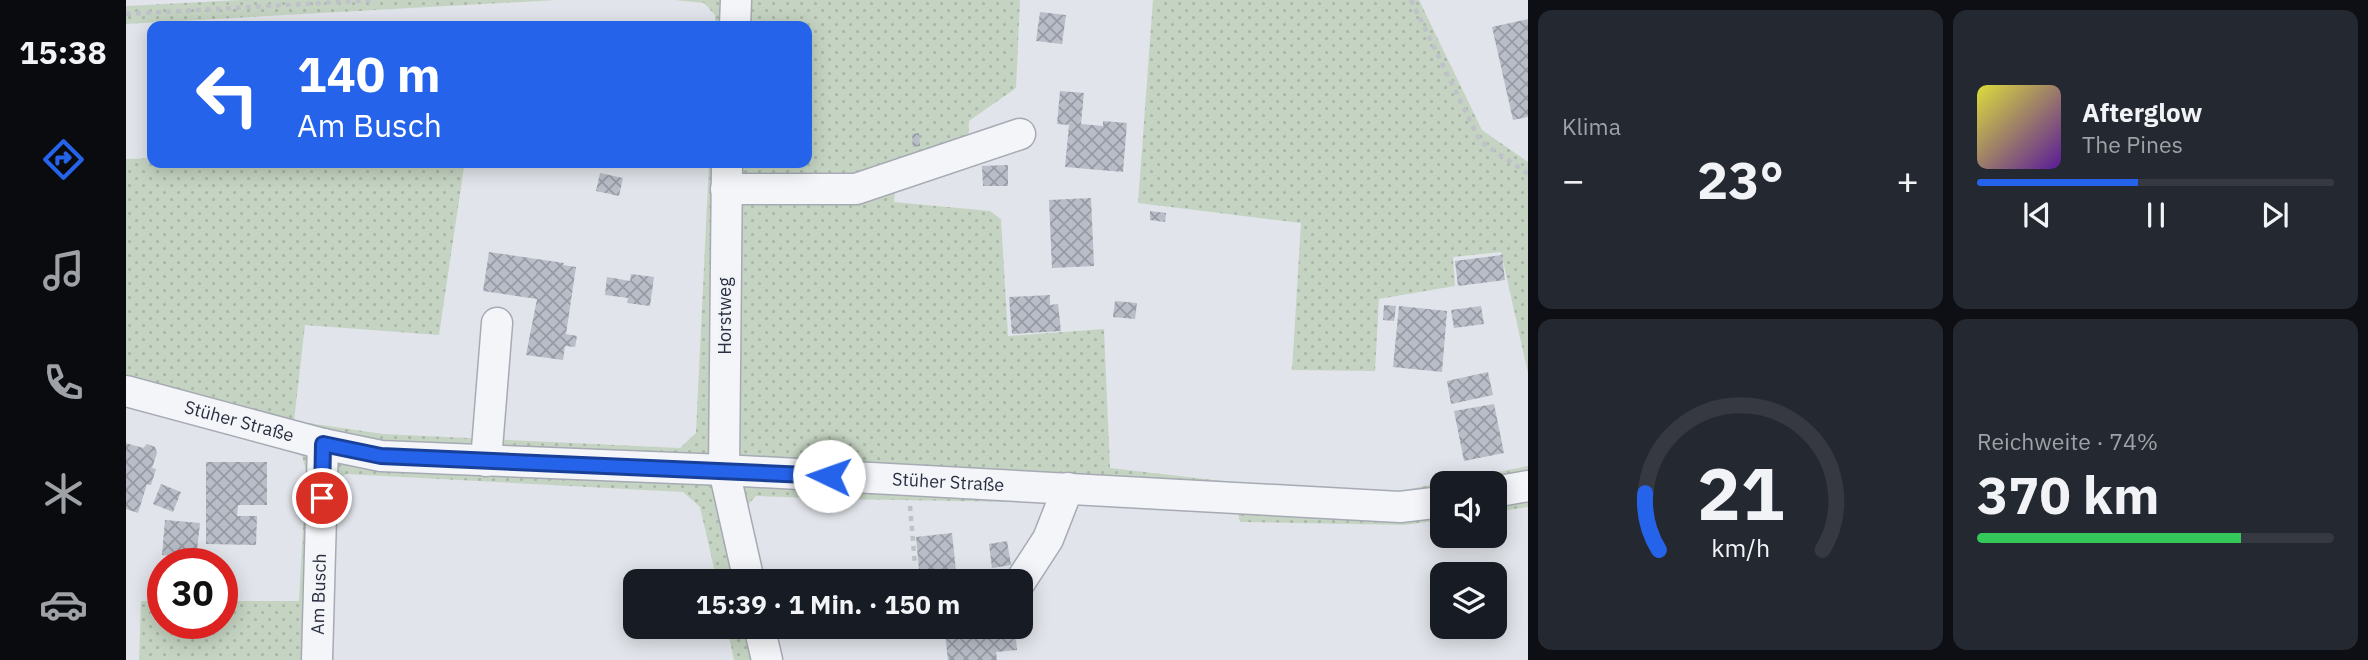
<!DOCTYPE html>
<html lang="de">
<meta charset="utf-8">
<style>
body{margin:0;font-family:"IBM Plex Sans",sans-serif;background:#242831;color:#f1f3f6;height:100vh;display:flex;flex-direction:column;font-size:26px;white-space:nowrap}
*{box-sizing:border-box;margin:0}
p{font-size:23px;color:#9ea1a6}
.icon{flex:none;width:38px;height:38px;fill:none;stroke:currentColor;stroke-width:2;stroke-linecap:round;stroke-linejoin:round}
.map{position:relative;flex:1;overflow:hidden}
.panel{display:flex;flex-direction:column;gap:10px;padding:10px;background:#0d0f14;width:840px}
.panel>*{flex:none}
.banner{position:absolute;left:21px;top:21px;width:665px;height:147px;border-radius:14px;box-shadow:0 4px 18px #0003;background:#2563eb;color:#fff;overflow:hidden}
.fabs{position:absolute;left:1304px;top:471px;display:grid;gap:14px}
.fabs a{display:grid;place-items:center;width:77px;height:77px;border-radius:14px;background:#171b24;box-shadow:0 4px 18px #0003;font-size:35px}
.speed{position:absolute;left:21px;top:548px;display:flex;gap:14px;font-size:35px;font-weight:700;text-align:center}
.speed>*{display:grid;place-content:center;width:91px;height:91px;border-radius:50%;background:#171b24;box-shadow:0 4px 18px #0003;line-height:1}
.speed .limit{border:10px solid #d22;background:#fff;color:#111}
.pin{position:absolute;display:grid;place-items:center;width:60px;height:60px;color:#fff;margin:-30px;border:4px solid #fff;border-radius:50%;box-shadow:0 2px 7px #0007}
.me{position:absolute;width:77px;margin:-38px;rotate:273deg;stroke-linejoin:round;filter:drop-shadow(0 0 5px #0008)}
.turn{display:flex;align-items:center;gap:24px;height:147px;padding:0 35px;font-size:32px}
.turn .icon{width:91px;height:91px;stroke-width:2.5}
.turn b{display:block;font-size:49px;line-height:60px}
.big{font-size:52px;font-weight:700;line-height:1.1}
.panel .widget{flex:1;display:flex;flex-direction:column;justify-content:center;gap:10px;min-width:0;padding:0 24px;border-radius:14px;background:#242831}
.panel .dial{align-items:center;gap:0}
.dial svg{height:182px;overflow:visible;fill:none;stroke:#363941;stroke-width:7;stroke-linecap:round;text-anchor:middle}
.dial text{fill:#f1f3f6;stroke:none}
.song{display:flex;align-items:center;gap:21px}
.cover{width:84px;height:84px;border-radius:10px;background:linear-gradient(135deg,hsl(60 70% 55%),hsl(270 70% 35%))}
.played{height:7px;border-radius:4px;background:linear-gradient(90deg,#2563eb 45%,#363941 45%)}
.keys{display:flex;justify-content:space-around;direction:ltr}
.heat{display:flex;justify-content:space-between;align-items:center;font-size:38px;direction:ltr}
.charge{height:10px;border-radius:5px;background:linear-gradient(90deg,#34c759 74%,#363941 0)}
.panel .tiles{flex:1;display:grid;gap:10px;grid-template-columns:repeat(2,1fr)}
.trip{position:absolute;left:497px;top:569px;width:410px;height:70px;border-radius:14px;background:#171b24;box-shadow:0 4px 18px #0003;font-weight:700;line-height:70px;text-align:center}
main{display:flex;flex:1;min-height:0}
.tabs{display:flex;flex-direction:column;width:126px;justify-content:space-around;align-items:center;background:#090b0e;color:#9ea1a6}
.tabs .icon{width:49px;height:49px}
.tabs .on{color:#2563eb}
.tabs b{font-size:32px;color:#f1f3f6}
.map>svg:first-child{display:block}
.grass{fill:url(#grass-dots)}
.building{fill:url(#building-cross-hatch)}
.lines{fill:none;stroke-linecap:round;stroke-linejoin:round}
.minor-casing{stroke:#a6aab4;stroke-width:33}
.path{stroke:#bfc2c9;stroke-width:4.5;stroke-dasharray:5 5;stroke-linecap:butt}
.minor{stroke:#f4f5f8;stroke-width:30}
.route-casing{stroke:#184099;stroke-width:18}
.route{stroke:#2563eb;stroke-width:12}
.labels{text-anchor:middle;stroke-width:5;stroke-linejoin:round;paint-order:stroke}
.street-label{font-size:18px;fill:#293042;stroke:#f1f3f7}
</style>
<main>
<nav class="tabs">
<b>15:38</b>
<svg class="icon on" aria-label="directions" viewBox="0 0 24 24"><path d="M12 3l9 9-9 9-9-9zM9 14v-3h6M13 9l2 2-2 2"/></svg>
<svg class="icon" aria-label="music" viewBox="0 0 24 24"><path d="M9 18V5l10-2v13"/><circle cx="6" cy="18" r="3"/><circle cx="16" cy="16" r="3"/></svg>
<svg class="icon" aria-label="phone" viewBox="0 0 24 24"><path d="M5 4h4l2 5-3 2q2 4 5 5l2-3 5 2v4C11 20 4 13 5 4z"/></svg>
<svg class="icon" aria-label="climate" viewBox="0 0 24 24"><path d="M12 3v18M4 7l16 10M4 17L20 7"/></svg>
<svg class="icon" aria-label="car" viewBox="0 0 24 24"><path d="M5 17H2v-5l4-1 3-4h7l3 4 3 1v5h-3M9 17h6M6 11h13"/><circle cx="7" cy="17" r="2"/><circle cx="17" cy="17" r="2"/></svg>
</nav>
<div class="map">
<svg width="1402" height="660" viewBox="0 0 1402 660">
<defs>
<pattern id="grass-dots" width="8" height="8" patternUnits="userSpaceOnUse" patternTransform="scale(1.75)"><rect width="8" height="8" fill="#c5d4c2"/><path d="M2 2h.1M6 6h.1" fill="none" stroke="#a9b6a8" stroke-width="1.8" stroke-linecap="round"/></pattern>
<pattern id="building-cross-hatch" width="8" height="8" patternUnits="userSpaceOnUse" patternTransform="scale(1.75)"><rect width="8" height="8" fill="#b8bdc7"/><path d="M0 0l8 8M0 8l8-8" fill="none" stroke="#969aa3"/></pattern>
</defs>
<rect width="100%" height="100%" fill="#e1e4ea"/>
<path class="grass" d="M113,0H431L0,24V6Z
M549,0H894L890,88L843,121L842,148L771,168L768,202L864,211L875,219L882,336L978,329L984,468L1157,488L1258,494L1402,466V507L1369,512L1368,483H1316V520L1279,525L1114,522L1112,514L954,503L714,499L630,496L619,508L635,581H591L574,507L557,492L220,474L204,486L200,660H13L15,601H37V623H96V601H173L180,471L176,456L158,446L0,401V159L26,158V163H318L338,167L313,335L179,325L168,421L257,434L554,448L570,433L583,163H681V26H589V15L578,3Z
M1027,0H1293L1356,130L1402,162V373L1375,252L1327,257L1329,286L1253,299L1249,371L1166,370L1175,223L1012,203Z
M601,627H645L653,660H608Z"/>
<path class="building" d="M914,12L940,15L936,44L910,41Z
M1402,19V117L1387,120L1366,27Z
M934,91L958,93L955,124L977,126V121L1001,123L997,172L939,167L943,125L931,124Z
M793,133L794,146L787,147L786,134Z
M882,165V186H857L856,166Z
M474,173L497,178L493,196L470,191Z
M965,198L968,266L926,268L923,200Z
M1024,211L1040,213L1039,222L1024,220Z
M363,252L438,263L437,265L450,267L440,334L451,336L449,347L439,346L437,360L400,355L411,299L357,291Z
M1376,255L1379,280L1332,286L1329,261Z
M505,274L528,277L524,306L501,303L502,298L479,295L481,277L504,281Z
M924,295V305L932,304L935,331L886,334L883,297Z
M989,301L1011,303L1009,319L987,317Z
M1258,305L1270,306L1268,321L1257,320Z
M1273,306L1321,311L1316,372L1267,367Z
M1355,306L1358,324L1328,328L1325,310Z
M1362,372L1367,395L1325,404L1321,381Z
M1368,404L1378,453L1338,461L1328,411Z
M0,443L17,448L21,444L29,447L31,453L26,468L30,469L25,485L21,484L12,513L0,509Z
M80,462H141V505H112L111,516H131L130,545L80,544Z
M35,484L55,492L47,512L27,504Z
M39,520L74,523L70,559L36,555Z
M826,533L831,581H767L766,574L793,570L790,537Z
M881,541L885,565L866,568L863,544Z
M889,627L891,650L870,652L871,660H822L819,634Z"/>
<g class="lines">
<defs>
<g id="minor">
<path d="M609,26L610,0"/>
<path d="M601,163L598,470L623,581"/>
<path d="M600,189H730L894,134"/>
<path id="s1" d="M0,391L197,444L255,456L598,470L1274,507L1316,502"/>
<path d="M360,461L371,323"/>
<path d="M1368,492L1402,486"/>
<path d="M894,582L922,539L942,488"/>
<path d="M633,626L641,660"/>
<path id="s2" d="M191,660L197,444"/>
</g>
</defs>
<use href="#minor" class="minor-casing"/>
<path class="path" d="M1285,0L1354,141L1402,174
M0,14L249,0
M784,506L789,565"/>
<use href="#minor" class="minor"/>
</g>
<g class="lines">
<defs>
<path id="route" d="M196,498L197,444L255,456L703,476"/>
</defs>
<use href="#route" class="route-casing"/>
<use href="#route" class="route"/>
</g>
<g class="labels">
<g class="street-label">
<text transform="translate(599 316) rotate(-90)" y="6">Horstweg</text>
<text dy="6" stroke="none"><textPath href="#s1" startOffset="117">Stüher Straße</textPath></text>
<text dy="6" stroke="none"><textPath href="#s1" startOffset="831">Stüher Straße</textPath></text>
<text dy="6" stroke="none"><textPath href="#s2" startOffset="66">Am Busch</textPath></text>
</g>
</g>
</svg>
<div class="fabs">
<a><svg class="icon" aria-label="sound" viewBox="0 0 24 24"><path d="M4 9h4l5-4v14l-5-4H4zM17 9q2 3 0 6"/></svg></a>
<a><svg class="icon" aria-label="layers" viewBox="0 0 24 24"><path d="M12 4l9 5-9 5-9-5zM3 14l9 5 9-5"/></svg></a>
</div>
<div class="speed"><div class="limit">30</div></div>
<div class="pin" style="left:196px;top:498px;background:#d93025"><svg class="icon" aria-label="arrive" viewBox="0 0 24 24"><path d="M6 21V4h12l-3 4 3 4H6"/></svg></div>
<svg class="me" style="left:703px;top:476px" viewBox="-20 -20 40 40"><circle r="19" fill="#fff"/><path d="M0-13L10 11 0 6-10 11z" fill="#2563eb"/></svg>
<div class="trip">15:39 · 1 Min. · 150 m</div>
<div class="banner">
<div class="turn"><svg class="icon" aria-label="left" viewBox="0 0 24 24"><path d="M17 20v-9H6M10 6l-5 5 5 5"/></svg><div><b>140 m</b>Am Busch</div></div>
</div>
</div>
<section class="panel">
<div class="tiles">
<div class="widget"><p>Klima</p>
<div class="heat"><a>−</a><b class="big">23°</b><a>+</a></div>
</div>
<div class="widget">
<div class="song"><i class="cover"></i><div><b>Afterglow</b><p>The Pines</p></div></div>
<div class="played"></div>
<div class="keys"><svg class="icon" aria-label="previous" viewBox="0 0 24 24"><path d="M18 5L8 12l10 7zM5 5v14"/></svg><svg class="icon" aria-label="pause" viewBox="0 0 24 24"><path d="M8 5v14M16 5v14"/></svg><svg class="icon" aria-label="next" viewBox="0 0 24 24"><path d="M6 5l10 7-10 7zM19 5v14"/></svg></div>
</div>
<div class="widget dial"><svg viewBox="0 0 100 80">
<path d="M14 69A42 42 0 1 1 86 69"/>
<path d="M14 69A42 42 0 0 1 8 44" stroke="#2563eb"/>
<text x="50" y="56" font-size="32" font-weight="700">21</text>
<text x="50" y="72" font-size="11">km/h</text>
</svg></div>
<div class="widget"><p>Reichweite · 74%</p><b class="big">370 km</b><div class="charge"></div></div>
</div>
</section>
</main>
